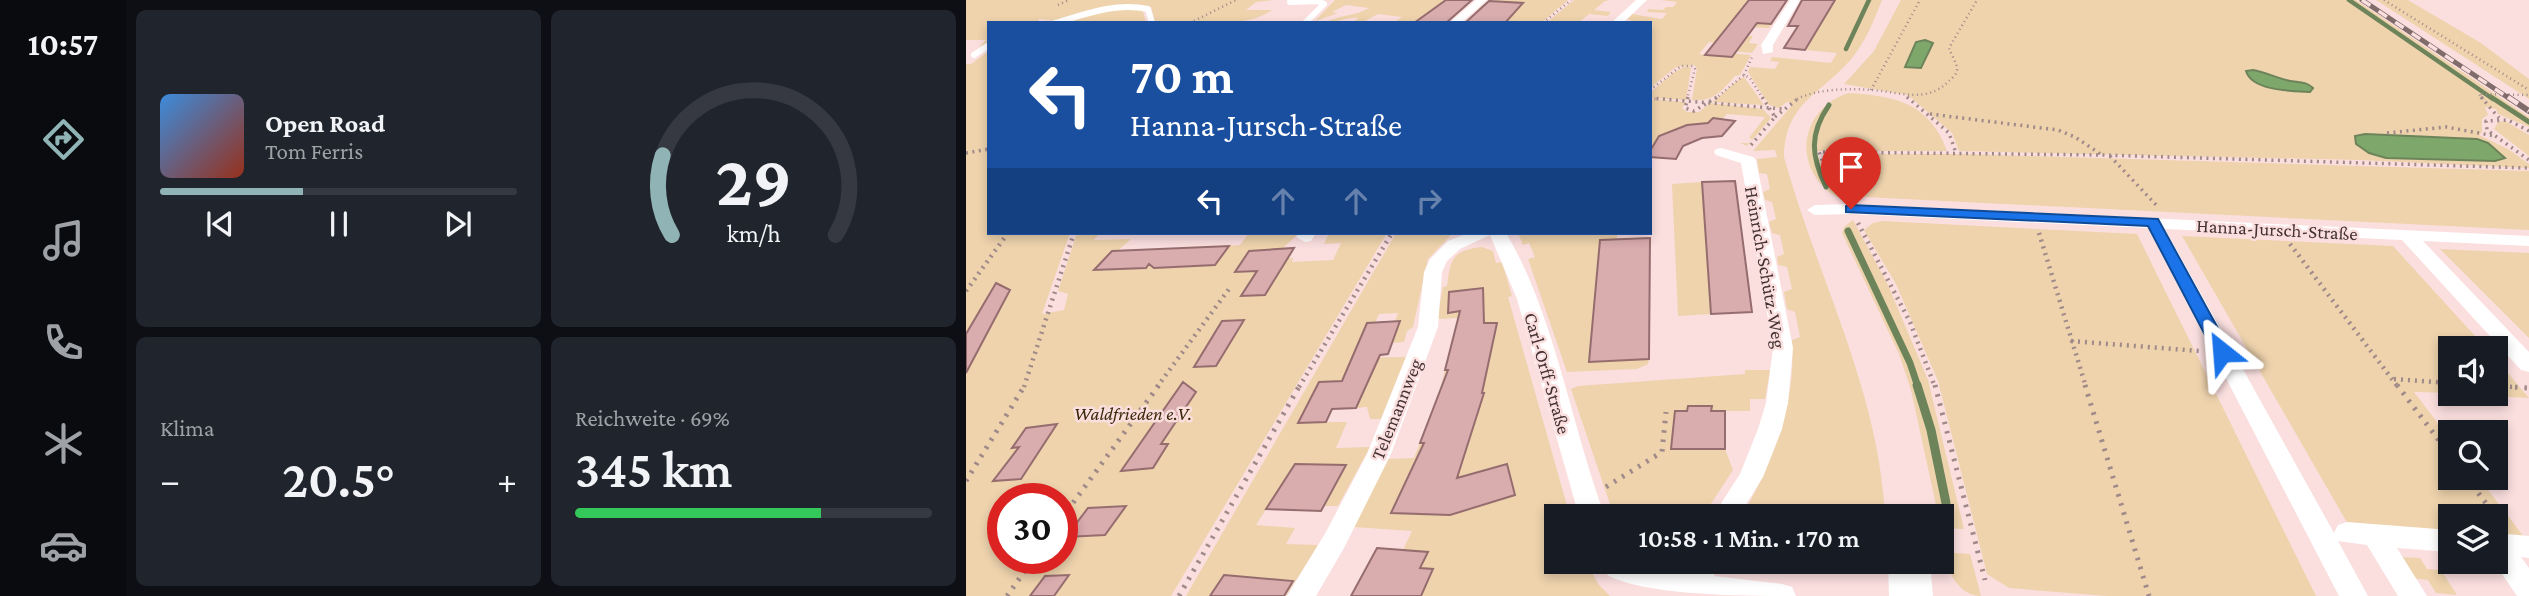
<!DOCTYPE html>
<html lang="de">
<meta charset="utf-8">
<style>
body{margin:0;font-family:"Crimson Pro",serif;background:#20242c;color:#f1f3f6;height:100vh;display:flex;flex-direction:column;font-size:26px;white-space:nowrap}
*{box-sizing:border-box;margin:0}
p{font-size:23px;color:#9ea1a6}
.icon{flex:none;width:38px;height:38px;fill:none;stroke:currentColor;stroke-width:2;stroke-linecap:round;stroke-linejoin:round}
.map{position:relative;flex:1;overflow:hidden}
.sheet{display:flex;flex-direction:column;gap:10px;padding:10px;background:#0d0f14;width:840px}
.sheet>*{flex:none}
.hud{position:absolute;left:21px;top:21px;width:665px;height:214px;border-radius:0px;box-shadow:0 4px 10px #0003;background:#1a4fa0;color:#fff;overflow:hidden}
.tools{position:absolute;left:1472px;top:336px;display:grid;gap:14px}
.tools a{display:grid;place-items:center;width:70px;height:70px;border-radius:0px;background:#171b24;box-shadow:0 4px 10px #0003;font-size:35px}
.speed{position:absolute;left:21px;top:483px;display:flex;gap:14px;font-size:35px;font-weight:700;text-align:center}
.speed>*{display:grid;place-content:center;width:91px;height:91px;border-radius:50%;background:#171b24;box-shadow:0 4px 10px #0003;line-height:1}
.speed .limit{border:10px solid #d22;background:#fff;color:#111}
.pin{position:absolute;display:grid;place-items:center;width:60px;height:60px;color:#fff;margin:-72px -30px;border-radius:50% 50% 50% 0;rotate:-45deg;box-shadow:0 0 7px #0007}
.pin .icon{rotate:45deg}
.me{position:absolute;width:77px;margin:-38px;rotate:332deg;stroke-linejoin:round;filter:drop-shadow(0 0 5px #0008)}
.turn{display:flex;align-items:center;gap:24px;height:147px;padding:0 28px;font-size:32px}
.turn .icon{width:91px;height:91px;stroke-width:2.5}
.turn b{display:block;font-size:49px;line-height:60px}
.lanes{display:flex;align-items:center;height:66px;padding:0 28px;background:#0003;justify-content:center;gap:35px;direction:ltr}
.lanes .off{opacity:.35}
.big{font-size:52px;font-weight:600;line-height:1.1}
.sheet .widget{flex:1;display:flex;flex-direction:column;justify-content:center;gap:10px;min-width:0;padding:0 24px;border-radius:10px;background:#20242c}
.sheet .dial{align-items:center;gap:0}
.dial svg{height:182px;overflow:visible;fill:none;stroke:#363941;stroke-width:7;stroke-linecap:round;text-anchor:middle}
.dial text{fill:#f1f3f6;stroke:none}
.song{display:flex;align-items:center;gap:21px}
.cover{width:84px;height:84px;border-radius:10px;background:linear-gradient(135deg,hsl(210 70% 55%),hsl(10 70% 35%))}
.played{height:7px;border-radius:4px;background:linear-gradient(90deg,#90b4b6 40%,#363941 40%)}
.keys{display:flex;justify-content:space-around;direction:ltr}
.heat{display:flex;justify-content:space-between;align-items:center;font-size:38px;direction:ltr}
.charge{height:10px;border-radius:5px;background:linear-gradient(90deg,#34c759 69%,#363941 0)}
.sheet .tiles{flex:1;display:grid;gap:10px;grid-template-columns:repeat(2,1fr)}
.trip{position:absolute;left:578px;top:504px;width:410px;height:70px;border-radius:0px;background:#171b24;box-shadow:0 4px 10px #0003;font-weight:600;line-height:70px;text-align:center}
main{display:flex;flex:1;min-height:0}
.tab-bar{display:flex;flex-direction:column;width:126px;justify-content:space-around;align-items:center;background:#090b0e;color:#9ea1a6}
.tab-bar .icon{width:49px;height:49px}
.tab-bar .active{color:#90b4b6}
.tab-bar b{font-size:32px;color:#f1f3f6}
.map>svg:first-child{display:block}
.green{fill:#eed3ad;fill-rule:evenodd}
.water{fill:#7ea76b;stroke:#6d845a;stroke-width:2}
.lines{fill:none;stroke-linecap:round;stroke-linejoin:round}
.stream-far3{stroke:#6d845a;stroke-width:4.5}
.stream-far2{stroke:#6d845a;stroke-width:5}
.stream-far1{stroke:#6d845a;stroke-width:7}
.stream{stroke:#6d845a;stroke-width:9}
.building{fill:#d9acae;stroke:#966d6f;stroke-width:2}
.path-far3{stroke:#a08989;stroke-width:2.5;stroke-dasharray:1 3.5;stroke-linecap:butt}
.path-far2{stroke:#a08989;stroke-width:3.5;stroke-dasharray:2 4.5;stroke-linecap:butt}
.path-far1{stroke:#a08989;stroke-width:4.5;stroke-dasharray:2 5;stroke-linecap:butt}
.path{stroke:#a08989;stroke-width:5;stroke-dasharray:2.5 7;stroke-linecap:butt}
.lane{stroke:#fff;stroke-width:6}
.street{fill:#fff;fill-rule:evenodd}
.primary{fill:#fff;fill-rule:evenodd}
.rail-far1-casing{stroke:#816c6c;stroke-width:5}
.rail-casing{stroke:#816c6c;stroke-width:6}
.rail-far1{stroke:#fbdfdf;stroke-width:3.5;stroke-dasharray:10;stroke-linecap:butt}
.rail{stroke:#fbdfdf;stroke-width:4.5;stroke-dasharray:12;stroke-linecap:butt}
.route{fill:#1a73e8;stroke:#114b97;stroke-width:2}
.labels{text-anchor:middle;stroke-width:5;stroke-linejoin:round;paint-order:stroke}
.street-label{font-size:19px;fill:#443232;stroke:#fbdfdf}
.park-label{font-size:19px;font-style:italic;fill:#3b290c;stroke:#fbdfdf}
</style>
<main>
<nav class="tab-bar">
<b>10:57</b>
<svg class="icon active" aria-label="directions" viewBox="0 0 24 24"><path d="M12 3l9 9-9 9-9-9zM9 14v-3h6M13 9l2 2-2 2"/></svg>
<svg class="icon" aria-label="music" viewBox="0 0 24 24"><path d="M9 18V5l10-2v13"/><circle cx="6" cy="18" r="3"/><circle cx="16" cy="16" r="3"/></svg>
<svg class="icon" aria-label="phone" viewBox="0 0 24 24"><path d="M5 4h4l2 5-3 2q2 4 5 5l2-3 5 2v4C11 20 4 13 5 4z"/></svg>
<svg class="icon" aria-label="climate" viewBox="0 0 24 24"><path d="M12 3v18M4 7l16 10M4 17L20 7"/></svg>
<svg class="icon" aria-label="car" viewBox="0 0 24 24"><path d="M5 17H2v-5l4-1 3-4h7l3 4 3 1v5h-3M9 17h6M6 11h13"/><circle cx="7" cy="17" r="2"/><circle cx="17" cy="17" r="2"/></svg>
</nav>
<section class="sheet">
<div class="tiles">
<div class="widget">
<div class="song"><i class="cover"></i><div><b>Open Road</b><p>Tom Ferris</p></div></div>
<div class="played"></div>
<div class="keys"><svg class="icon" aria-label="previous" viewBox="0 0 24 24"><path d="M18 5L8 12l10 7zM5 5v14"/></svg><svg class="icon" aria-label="pause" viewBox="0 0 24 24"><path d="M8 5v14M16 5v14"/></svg><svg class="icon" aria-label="next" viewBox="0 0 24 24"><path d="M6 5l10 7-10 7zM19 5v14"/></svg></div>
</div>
<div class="widget dial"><svg viewBox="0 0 100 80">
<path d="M14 69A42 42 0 1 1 86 69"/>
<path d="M14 69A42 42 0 0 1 10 34" stroke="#90b4b6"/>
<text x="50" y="56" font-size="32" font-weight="700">29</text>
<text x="50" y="72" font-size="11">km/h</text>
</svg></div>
<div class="widget"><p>Klima</p>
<div class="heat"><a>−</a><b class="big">20.5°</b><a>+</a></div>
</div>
<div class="widget"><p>Reichweite · 69%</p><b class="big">345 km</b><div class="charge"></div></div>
</div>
</section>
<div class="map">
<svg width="1563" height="596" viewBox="0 0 1563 596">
<rect width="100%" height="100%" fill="#fbdfdf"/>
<path class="green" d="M0,0H308L290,2L280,10H306C282,29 219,23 189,23L185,7L173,5L91,21L73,19L71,23H23V44L13,47L20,40H0Z
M369,0H480L483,8L497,9L489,15H457L450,23L429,22L436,17L412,14L395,23H385L393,18C383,16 370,23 358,23C376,14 387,17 403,8L380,5L366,12L372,13L349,21Z
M524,0H602L575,23H539L541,20L520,12H509L519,11L512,9Z
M608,0H645L639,1L628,10L645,12L642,16L623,14L612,23H580Z
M694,0H783L818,6L813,13L802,12L768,21L793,23L796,20L808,21L803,28L761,26L753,36L779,39L782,36H787L783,43L792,44L786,53L765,51L769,45L743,42L733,54L761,57L764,53L785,55L774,75L769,76C756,91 747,102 726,100L731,68L728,65L710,67L684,88V29L687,25L665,23V20L659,19L666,14L696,19L701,13L681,12L682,9L697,10L700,7H707L711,2Z
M869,0H916C908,20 900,41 886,58C855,95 819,102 818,157C851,277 913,390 919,516H776C807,461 830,406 826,340L834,337L829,312L821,309L818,292L826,289L821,267L812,265L811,257L818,254L814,235L806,233L803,222L810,219L806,202L799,200L797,192L804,189L801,174L793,173L791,159L811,157L809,150L787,151L827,104L821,102L813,108L803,105L782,72L784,67L809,69L813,62L804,61L806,57L865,63L871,53L840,50Z
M935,0H1390L1563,117V127L1532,114L1530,109L1519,107L1522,115L1516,119V132L1513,135L1542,149L1563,164V168L1393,160L993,151L986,133L942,95L878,84L908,51Z
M1410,0H1442L1515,43L1563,79V99Z
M160,7L177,11L180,23H94Z
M23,51V233H104L76,314L98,310L102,294L92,291L111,233H134L128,240L165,239L130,270L162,269L172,258L198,267L249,265L263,246L274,245L283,233H333L316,249L283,251L270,272L307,270L314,259L327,258L326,262L367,260L375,243L358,244L363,233H421L205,596H0V64H5ZM37,499H96V558H37Z
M723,66L725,68L720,100L684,98V93C695,84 709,68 723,66Z
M778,77L798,105L746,102C757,95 768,81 778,77Z
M882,93C929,96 963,102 981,151H850L861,180L877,200C826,177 829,111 882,93Z
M684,99L720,102L716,108L721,112H733L744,103L797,109L805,118L781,146L774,143H784L786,139L783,138L799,117L761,114L756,119L747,118L742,123L721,125L693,136L684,151Z
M1539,121L1563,135V156L1528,129L1532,122Z
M857,154H997L1563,171V230L879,196L866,179Z
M736,182L745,314L712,316L706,184Z
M887,220L922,285L962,380L998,529L975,528L945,390L933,354L876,233L878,227Z
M917,221L1171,234L1350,596H1141L1043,588L1021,574L972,381L930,284L898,230L907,223Z
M430,233H487L462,259L447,327L441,331L438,342L426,343L434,322L429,321L432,313L413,314L409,323H401L386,358L440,357L415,419H404L401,407L390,408L353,382L332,422H381L370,448L404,447L372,506H357L379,465L329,464L290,525L329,528L320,544L352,545L320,596H300L258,575L244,596H220Z
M552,233H651V239L634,240L630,278L635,279L628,313L623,362L683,359L682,364L671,369L601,372L562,259L569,257L563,243L557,245Z
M1216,236L1427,246L1520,348H1484V393L1448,392L1484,439V478H1513L1561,541L1530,539V516H1484V535L1383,526Z
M516,247L527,251L530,263L536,262L546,296L542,297L604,516H590V562H620L633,585L644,596H455L467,569L454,568L461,552L437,550L446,531L388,527L421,459L448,458L454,443L503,442L518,393L473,394L479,370L521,367L531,323L491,325L492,318L471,319L477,287L481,286C484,259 487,250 516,247Z
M1474,249L1563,253V338Z
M1530,359L1563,398L1492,394H1530Z
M779,370H804L799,399H784V411H745V406H722L721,411L709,412L706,449H759L767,470L737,516H648L605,389L612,386L779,374Z
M975,552L1004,554L1015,596C992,596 982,570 975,552Z
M1432,557L1454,558L1461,569L1475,570L1491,595L1470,593L1462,580L1445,578Z
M771,562H876C850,570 794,575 771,562Z"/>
<path class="water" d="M959,40L967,43L955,68L939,67L950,42Z
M1287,70C1299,72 1308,77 1320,80C1330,83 1339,80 1347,88L1344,92C1326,91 1286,91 1280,71Z
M1399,134L1511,139L1522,143L1539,158L1529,161L1420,158L1403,153L1390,144L1389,136Z"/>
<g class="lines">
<path class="stream-far3" d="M1383,0L1527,99
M880,49L903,0"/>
<path class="stream-far2" d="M1525,97L1563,122
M860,187C845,156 843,134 863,105"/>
<path class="stream-far1" d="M882,231L944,363L952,387"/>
<path class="stream" d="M951,385L965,430L980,503"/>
</g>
<path class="building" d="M480,0H506L480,23H448Z
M783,0H821L805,24L791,23L766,57L739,55Z
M836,0H869L839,50L818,48L832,26H822Z
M523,1L557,3L539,23H499Z
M747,118L769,121L756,136L736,138L717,146L710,159L684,157V151L693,136L721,125L742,123Z
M769,181L786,312L745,314L736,182Z
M684,238L683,359L623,362L634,240Z
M263,246L249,265L188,268L183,264L180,268L128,270L146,251Z
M328,248L299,295L275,296L291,271L269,272L283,251Z
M30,283L44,290L0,373V334Z
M517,288L518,323H531L516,393H518L491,478L541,464L549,495L484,515L425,513L458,443H454L482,370H479L494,311L482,313L483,292Z
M278,320L250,366L228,367L256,321Z
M434,321L422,354L414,355L390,408L366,409L360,422L332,423L353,382L376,381L401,323Z
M217,382L230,392L195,444H202L187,468L155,471Z
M722,406H746L745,411H759V449H705L709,411H721Z
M91,424L55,479L27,481L53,447L46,448L60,428Z
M329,464L380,465L355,511L300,509Z
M160,506L139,535L100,537L122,508Z
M411,548L462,552L454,568L467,569L455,596H385Z
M103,575L88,596H64L79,576Z
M258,575L327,581L318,596H244Z"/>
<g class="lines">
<path class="path-far3" d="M1418,0L1563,90
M92,5L103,0
M224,23L270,0
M240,23H318
M577,23L605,0
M778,75L786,57
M684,90L715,66H727L729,69L721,99
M905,90L954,0
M684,98L690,99
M749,99L778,75L784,78L797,99
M831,99C850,89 884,88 906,90C934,92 960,104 983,81C986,78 992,74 991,68C990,62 985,54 983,48L1011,0
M1517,99L1513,94L1563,95"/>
<path class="path-far2" d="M722,97L719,108L728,111L751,97
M941,97L983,133L990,153
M1515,97L1533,118
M684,98L817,109
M964,114L1092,130L1109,137L1136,155
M809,117L834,97
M1563,131L1542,120L1520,121L1521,130L1563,160
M1421,133L1480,127L1529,136
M785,145L809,117L796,97
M0,153L23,149
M1144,156L1193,208
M875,194L863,179L853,152L1136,155L1563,168"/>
<path class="path-far1" d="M892,223L944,322L969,387
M1073,233L1120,387
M1324,244L1432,387
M0,291L39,237
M1105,341L1233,351
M1428,379L1484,383
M1530,386L1547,387
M58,387L108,233
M191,387L263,289
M333,387L426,233"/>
<path class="path" d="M969,385L1019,580
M1119,385L1183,596
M1431,385L1484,455
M1530,386L1562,388
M1501,478L1534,522
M0,481L59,385
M640,487L696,452L700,412
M96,518L193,385
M41,596L68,558
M213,596L334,385"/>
<path class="lane" d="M324,2L351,1L358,4L339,23
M89,23C120,14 149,2 182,9L186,23
M8,55L23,45"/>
<path class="street" d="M510,0H521L495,23H483Z
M670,0H681L657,23H645Z
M824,0H834L807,45V52L797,54L795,45Z
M755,148L787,157L790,160L827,348L822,403L816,429L797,477L773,516H747L774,474L792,429L800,403L807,348L775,163L750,155L748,152L750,149Z
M885,204L1563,236V246L1457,241L1563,352V372L1555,370L1436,240L1199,229L1368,533L1372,525L1381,522L1484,530V552L1431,548L1461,596H1432L1401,545L1372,541L1402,596H1373L1182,228L885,214L849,215L841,210L849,205Z
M333,233H350L345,241L339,242L330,237Z
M503,233H540C589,315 605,426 639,516H613L551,299L524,235L494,249L481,261L476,272L472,327L425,454L378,548L350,596H321L360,532L401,454L452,327L458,272L464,259L482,241Z
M1530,533L1563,536V558L1555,557L1563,568V596H1551L1528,562Z
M634,562C664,561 691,569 721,573L724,562H752L748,576L816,584L826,587L830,596C781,596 683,596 643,576C639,573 637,566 634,562Z"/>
<path class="primary" d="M922,562H964L967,596H923Z"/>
<defs>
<path id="rail-far1" d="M1396,0L1544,99"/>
<path id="rail" d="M1542,97L1563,111"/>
</defs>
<use href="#rail-far1" class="rail-far1-casing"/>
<use href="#rail" class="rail-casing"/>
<use href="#rail-far1" class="rail-far1"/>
<use href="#rail" class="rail"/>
</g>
<path class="route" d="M885,205L1192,219L1265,352L1256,358L1250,356L1182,226L880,212V206Z"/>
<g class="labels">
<g class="street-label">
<text transform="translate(1311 229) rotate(3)" y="7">Hanna-Jursch-Straße</text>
<text transform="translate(800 267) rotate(80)" y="7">Heinrich-Schütz-Weg</text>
<text transform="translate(582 373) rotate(74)" y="7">Carl-Orff-Straße</text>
<text transform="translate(430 409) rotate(-68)" y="7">Telemannweg</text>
</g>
<g class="park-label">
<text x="167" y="420">Waldfrieden e.V.</text>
</g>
</g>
</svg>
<div class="tools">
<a><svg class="icon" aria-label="sound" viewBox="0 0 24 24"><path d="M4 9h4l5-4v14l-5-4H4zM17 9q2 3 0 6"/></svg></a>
<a><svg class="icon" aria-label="search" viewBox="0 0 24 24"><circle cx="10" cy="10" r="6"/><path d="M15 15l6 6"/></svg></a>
<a><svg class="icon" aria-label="layers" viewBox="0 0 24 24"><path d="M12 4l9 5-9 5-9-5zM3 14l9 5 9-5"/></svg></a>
</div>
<div class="speed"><div class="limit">30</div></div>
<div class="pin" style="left:885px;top:209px;background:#d93025"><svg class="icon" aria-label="arrive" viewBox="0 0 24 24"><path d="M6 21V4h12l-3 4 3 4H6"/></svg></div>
<svg class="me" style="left:1256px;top:352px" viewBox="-20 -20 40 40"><path d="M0-17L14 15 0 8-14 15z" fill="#1a73e8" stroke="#fff" stroke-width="4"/></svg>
<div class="trip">10:58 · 1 Min. · 170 m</div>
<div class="hud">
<div class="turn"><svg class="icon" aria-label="left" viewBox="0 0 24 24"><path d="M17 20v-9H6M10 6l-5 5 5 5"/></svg><div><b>70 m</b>Hanna-Jursch-Straße</div></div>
<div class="lanes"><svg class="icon" aria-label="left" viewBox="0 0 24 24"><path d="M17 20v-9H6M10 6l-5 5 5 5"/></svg><svg class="icon off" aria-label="ahead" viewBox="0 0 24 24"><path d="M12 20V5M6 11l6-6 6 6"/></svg><svg class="icon off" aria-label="ahead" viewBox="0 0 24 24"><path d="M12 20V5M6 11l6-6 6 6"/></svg><svg class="icon off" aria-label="right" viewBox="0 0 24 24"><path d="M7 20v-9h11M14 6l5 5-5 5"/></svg></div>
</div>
</div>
</main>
